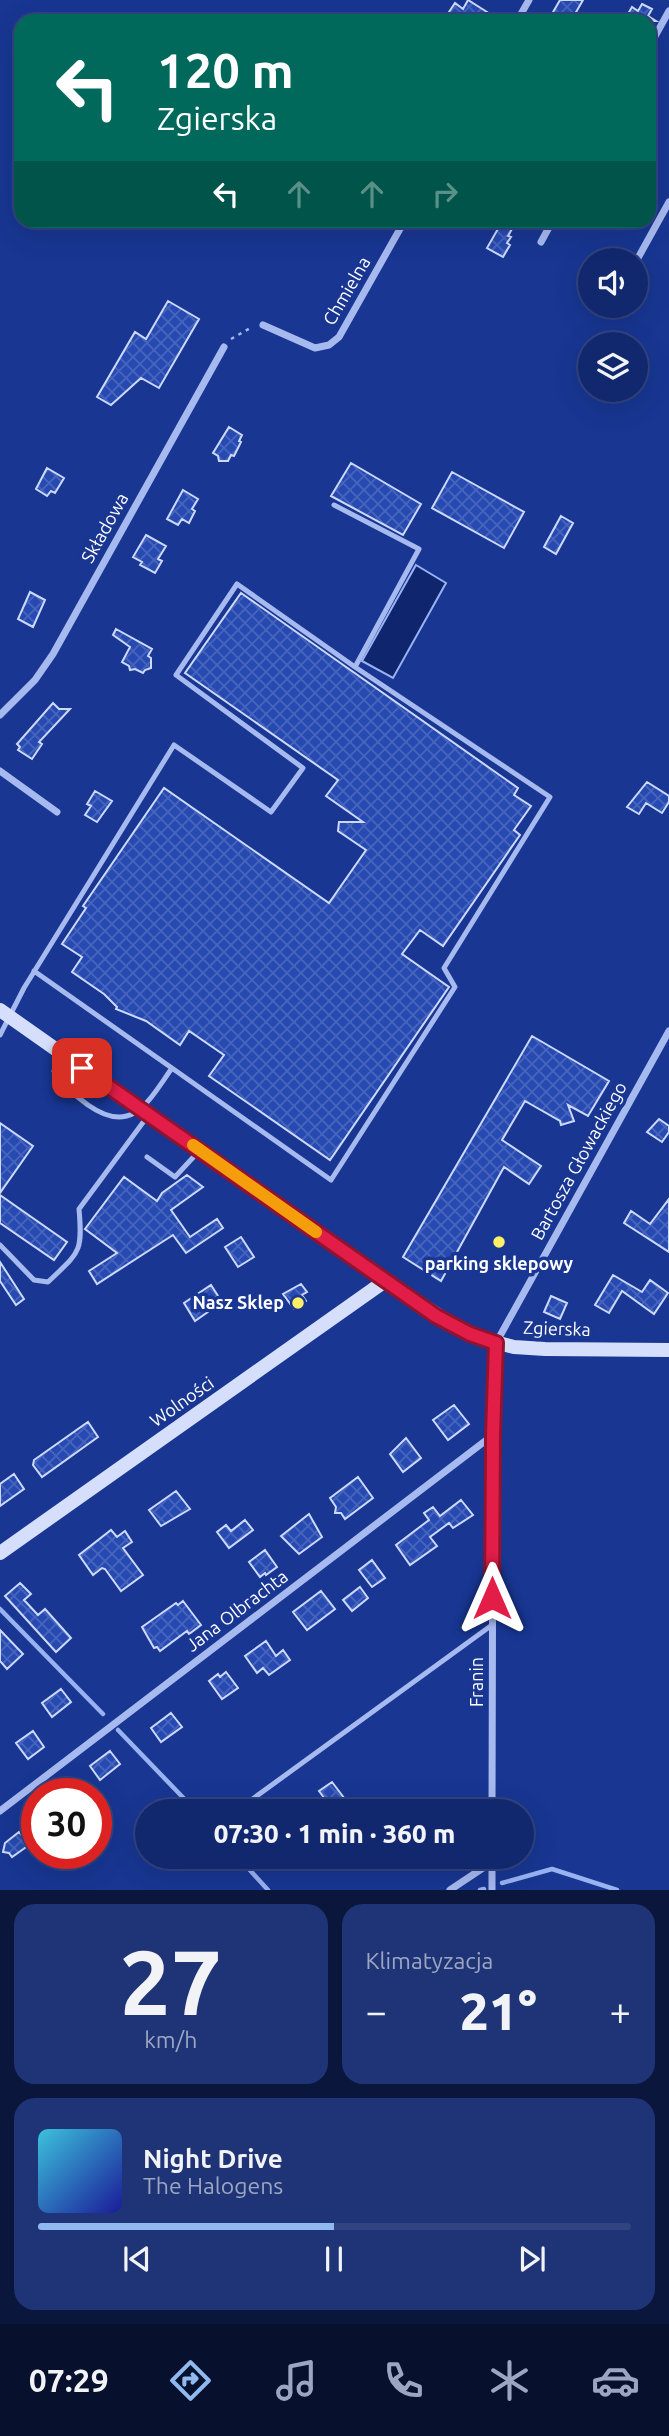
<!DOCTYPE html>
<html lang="pl">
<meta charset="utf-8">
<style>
body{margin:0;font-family:Ubuntu,sans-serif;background:#1f3476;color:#f1f3f6;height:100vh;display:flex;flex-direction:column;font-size:26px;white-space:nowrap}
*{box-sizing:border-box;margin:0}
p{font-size:23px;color:#9ca6c2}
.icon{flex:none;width:38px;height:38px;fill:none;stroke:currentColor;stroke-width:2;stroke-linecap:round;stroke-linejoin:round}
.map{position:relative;height:1890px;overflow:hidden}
.panel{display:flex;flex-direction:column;gap:14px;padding:14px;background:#0a163c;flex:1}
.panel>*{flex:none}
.guide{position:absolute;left:14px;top:14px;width:642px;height:214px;border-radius:21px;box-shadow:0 7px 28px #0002,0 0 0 2px #314481;background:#00695c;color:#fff;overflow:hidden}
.tools{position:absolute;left:578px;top:248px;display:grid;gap:14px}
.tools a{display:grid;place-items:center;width:70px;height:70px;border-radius:50%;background:#12286e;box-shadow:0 7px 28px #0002,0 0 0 2px #314481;font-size:35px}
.speed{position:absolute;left:21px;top:1778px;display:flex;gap:14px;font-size:35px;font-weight:700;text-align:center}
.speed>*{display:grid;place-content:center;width:91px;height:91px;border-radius:50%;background:#12286e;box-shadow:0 7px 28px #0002,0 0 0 2px #314481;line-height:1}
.speed .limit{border:10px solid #d22;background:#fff;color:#111}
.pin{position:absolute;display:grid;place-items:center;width:60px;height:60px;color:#fff;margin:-30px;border-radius:14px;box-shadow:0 4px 10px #0006}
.me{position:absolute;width:77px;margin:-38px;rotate:0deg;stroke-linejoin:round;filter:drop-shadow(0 0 5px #0008)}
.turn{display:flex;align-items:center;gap:24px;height:147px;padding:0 28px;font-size:32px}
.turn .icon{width:91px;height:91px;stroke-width:2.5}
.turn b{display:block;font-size:49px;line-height:60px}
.lanes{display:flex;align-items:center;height:66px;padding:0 28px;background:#0003;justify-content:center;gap:35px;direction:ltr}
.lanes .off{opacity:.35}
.big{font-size:52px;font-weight:800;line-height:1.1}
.panel .card{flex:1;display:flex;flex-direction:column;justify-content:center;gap:10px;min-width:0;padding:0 24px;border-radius:21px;background:#1f3476}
.panel .dial{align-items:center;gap:0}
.dial b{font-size:91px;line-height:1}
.song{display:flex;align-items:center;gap:21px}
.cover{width:84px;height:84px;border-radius:10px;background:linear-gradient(135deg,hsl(190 70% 55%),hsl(240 70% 35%))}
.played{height:7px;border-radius:4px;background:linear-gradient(90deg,#90b9f0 50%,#314481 50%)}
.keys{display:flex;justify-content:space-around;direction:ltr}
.heat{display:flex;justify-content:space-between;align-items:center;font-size:38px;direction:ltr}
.panel .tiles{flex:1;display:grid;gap:14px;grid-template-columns:1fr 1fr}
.card:last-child{grid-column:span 2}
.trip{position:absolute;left:135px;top:1799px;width:399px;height:70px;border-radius:35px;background:#12286e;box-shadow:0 7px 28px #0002,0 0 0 2px #314481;font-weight:800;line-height:70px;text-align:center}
.dock{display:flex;height:112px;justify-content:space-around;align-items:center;background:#07102c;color:#9ca6c2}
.dock .icon{width:49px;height:49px}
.dock .selected{color:#90b9f0}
.dock b{font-size:32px;color:#f1f3f6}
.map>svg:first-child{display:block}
.water{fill:#0f266f;stroke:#99b2f2;stroke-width:2}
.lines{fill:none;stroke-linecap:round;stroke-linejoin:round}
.stream{stroke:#99b2f2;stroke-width:4.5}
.building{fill:url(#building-cross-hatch);stroke:#cdd9fb;stroke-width:2}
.path{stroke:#a7baf0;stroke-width:2.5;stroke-dasharray:3.5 5;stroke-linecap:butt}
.lane{stroke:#a7baf0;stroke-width:5}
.street{stroke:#a7baf0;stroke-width:7}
.secondary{stroke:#d5defb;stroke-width:14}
.route-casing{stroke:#92132f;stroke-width:18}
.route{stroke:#e11d48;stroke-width:12}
.slow{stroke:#f59e0b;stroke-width:12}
.poi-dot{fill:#fff066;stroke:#183692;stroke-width:2.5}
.labels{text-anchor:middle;stroke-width:7;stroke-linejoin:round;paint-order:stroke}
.street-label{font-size:18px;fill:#fff;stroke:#183692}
.poi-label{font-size:18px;font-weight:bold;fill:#fff;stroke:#183692}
</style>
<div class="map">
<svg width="669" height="1890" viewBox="0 0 669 1890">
<defs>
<pattern id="building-cross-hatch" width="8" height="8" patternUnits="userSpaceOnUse" patternTransform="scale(1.75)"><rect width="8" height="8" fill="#264ab1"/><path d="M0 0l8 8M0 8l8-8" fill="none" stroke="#4765bd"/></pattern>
</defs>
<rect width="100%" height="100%" fill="#183692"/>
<path class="water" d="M416,565L446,583L393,678L362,661Z"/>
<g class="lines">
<path class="stream" d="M0,1609L103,1714
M118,1730L196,1811
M238,1857L268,1890
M502,1883L552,1869L617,1890
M480,1890L484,1889"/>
</g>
<path class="building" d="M468,0L487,12L481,21H443L455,3L463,9Z
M560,0H583L571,21H564L552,14Z
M642,4L652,9L648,16L656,21H624L632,7L638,11Z
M503,220H517L508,236L511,237L507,243L510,245L503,257L487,248Z
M168,301L199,319L159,388L141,378L111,405L97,397L135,332L146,339Z
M229,427L242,435L239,441L241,442L234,456L231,455L228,461H219L218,456L213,453Z
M351,463L421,504L403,535L331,496Z
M47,468L64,478L55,493L51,491L47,496L36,489Z
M452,472L524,512L504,548L432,508Z
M183,490L198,499L192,509L195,511L189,523L182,519L178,525L167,519Z
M561,516L573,523L556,554L544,547Z
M146,535L166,546L158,559L162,561L155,573L140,565L142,562L133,557Z
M30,592L45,600L33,627L18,619Z
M241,593L518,788L514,795L531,806L514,830L520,835L443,946L420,930L402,954L449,987L330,1160L209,1076L224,1055L189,1031L180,1045L146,1021L116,1009L117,1007L104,994L72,972L82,957L62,944L86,908L83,906L164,788L329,903L366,850L338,831L339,822H363L326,796L338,780L185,673Z
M116,629L152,649L148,656L151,658V668L145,670L143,673L135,669L130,670L129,666L122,662L130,647L113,635Z
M53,703L59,709H70L39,742L42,744L32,759L18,750L20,747L17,744Z
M647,782L669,796V802L662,813L646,803L639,814L627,807Z
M95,791L112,801L97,822L85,815L91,806L87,804Z
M532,1036L609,1081L588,1116L568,1105L574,1121L561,1125L560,1121L525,1101L502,1140L541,1166L529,1184L504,1167L441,1281L403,1257Z
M659,1119L669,1126V1132L662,1142L647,1132Z
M0,1123L33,1146L0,1193Z
M187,1175L203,1187L171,1210L190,1237L217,1219L223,1228L186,1253L173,1235L97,1284L89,1271L117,1253L85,1229L124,1177L157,1201L162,1193Z
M0,1195L67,1242L54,1260L0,1223Z
M669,1199V1252L624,1223L631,1211L650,1224Z
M241,1237L254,1257L238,1267L225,1247Z
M0,1262L24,1299L16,1305L0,1281Z
M613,1275L642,1292L650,1280L668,1293L654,1314L622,1291L609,1313L595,1305Z
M301,1284L307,1292L302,1295L306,1301L294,1309L283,1294Z
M211,1285L222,1302L195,1321L184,1303Z
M551,1296L567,1303L560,1319L544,1312Z
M454,1405L469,1424L448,1440L433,1420Z
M88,1422L98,1437L42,1477L33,1465L34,1460Z
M406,1438L421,1458L403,1472L390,1454Z
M14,1474L24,1489L0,1506V1484Z
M358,1477L373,1498L345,1519L341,1513H335L336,1507L330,1498Z
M176,1491L190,1509L161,1526L149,1510Z
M461,1500L473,1515L453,1528L449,1523L430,1537L437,1546L410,1565L396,1545L429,1520L424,1513L433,1507L440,1516Z
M309,1514L322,1537L299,1554L281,1536Z
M245,1520L253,1530L229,1548L217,1532L226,1525L231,1531Z
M111,1530L117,1537L125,1531L132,1542L123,1548L143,1575L121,1591L105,1569L102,1568L93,1575L79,1555Z
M265,1550L277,1567L266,1575L265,1573L260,1577L249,1562Z
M372,1560L385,1578L372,1587L359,1570Z
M20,1583L31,1594L24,1600L38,1615L45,1609L71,1638L56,1652L5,1596Z
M360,1587L368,1598L352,1611L343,1600Z
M321,1591L335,1609L307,1630L293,1612Z
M183,1601L201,1625L189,1634L187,1631L160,1651L157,1647L154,1648L142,1627L176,1603L178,1605Z
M0,1630L23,1654L7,1669L0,1661Z
M266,1641L276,1656L283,1650L290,1660L269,1675L263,1668L257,1673L245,1656Z
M226,1672L238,1688L222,1699L209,1681L218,1674L220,1677Z
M61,1689L71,1702L52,1717L42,1703Z
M171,1713L182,1727L161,1742L151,1728Z
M33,1731L44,1747L28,1759L16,1743Z
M110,1751L120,1764L100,1780L90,1766Z
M332,1782L354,1811H334L319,1791Z
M19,1832L29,1845L12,1857L9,1853L3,1852L5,1843Z"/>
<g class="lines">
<path class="path" d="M231,339L252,327"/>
<path class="lane" d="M34,971L331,1180L455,987L444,968L550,797L355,667
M0,1035L24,988L174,745L271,812L303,768L176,675L237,584L355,667L419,549L334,505
M62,1054L54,1071C63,1088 73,1093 88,1105C132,1136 148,1102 172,1068
M147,1157L175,1177L199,1151
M0,1245L34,1280L48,1282C79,1252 83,1254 79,1209L147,1117
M236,1811L492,1625"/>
<path class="street" d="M517,21L529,0
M649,47L669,11
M541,242L553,220
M638,258L669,202
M263,325L315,348L329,345L339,337L405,220
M0,715L35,680L53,654L224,347
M0,771L57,812
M0,1811L493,1435
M492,1811L493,1435L496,1343L669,1031
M492,1859V1890
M450,1890L492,1862"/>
<path class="secondary" d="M0,1010L385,1281L458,1328L483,1339L514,1347L545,1349L669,1350
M0,1553L385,1281"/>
</g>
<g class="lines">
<defs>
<path id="route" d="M82,1068L436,1316L470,1334L496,1343L493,1435L492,1598"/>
</defs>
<use href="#route" class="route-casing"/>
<use href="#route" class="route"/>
<path class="slow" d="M193,1145L316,1232"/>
</g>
<g class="poi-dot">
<circle cx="499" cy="1242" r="7"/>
<circle cx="298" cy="1303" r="7"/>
</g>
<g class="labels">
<g class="street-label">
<text transform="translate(347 291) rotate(-60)" y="6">Chmielna</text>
<text transform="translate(105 528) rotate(-61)" y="6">Składowa</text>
<text transform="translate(579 1161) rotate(-61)" y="6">Bartosza Głowackiego</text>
<text transform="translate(557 1329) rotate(2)" y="6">Zgierska</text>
<text transform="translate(182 1402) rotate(-35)" y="6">Wolności</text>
<text transform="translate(237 1611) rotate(-37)" y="6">Jana Olbrachta</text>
<text transform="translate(477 1682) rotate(-90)" y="6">Franin</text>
</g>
<g class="poi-label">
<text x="499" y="1270">parking sklepowy</text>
<text x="284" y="1309" text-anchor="end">Nasz Sklep</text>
</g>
</g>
</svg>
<div class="tools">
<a><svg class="icon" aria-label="sound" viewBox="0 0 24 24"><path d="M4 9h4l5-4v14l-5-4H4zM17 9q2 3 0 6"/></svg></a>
<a><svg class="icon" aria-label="layers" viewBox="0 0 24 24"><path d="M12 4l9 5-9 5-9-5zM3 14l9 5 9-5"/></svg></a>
</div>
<div class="speed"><div class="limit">30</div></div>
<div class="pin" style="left:82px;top:1068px;background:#d93025"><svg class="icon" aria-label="arrive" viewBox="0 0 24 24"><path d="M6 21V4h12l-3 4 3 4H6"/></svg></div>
<svg class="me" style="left:492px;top:1598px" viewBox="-20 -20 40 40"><path d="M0-17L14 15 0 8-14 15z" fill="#e11d48" stroke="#fff" stroke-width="4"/></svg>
<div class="trip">07:30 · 1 min · 360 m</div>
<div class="guide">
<div class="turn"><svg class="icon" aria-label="left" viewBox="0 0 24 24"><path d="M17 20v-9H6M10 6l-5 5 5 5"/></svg><div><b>120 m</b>Zgierska</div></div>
<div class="lanes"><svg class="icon" aria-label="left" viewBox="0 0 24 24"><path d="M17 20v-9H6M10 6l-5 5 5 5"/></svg><svg class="icon off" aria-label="ahead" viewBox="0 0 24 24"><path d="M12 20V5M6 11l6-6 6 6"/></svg><svg class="icon off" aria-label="ahead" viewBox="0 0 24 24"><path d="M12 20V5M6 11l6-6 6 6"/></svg><svg class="icon off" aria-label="right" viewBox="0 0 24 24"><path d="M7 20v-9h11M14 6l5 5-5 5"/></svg></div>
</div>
</div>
<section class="panel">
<div class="tiles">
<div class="card dial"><b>27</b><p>km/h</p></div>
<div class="card"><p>Klimatyzacja</p>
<div class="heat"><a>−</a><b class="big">21°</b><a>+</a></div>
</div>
<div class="card">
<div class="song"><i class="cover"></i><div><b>Night Drive</b><p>The Halogens</p></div></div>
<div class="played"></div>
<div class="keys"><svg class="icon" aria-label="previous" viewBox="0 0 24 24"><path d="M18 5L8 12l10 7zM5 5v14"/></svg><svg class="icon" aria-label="pause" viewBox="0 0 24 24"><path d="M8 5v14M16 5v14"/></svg><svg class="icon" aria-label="next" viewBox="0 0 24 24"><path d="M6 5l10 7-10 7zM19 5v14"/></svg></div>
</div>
</div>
</section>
<nav class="dock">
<b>07:29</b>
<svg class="icon selected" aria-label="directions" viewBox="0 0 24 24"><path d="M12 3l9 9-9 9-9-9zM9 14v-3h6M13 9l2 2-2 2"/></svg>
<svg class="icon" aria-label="music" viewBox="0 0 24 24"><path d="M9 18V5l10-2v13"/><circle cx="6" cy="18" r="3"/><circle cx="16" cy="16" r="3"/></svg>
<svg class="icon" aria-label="phone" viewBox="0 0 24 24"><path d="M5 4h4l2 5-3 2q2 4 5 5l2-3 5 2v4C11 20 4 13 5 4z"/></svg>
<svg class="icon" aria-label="climate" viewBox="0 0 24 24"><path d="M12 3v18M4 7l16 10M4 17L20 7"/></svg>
<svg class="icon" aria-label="car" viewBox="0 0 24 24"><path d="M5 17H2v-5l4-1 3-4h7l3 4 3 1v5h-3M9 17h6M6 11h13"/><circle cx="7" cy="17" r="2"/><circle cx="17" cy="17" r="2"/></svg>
</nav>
